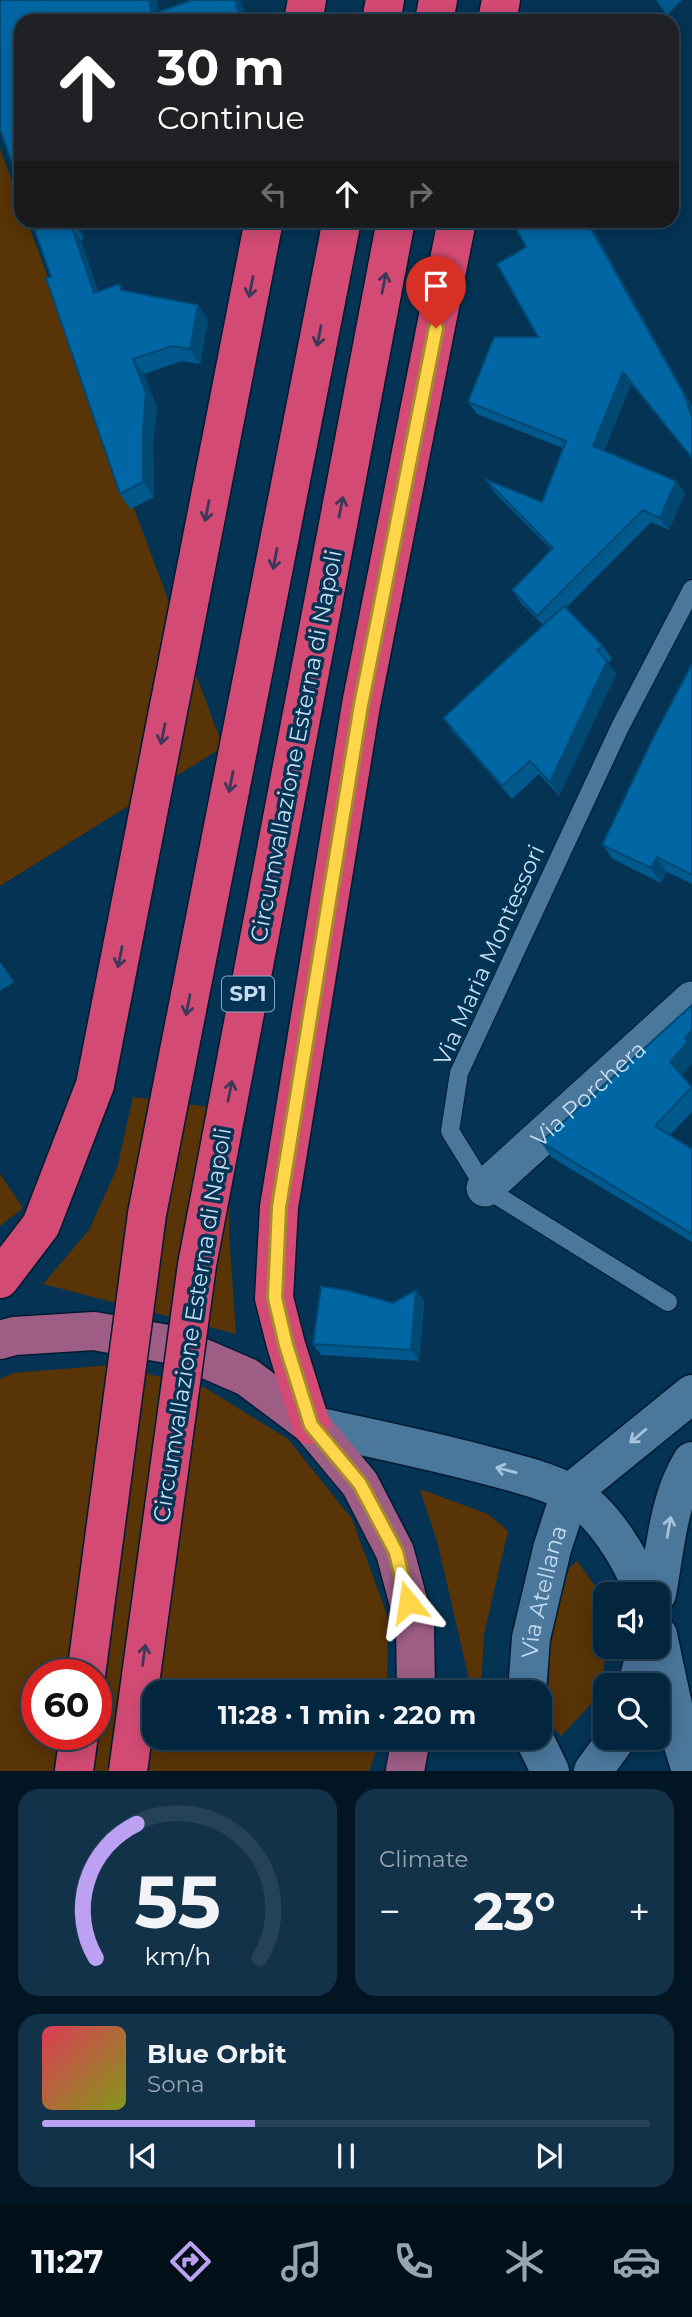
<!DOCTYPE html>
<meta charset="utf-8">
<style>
body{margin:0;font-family:Montserrat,sans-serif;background:#113249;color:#f1f3f6;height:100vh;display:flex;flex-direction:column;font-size:26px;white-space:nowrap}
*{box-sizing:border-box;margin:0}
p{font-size:23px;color:#97a5b0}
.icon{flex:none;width:38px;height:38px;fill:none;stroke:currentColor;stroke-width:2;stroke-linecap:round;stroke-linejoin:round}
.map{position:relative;height:1771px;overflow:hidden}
.drawer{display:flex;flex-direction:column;gap:18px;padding:18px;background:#021522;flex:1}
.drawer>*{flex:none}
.top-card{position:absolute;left:14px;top:14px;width:665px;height:214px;border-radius:21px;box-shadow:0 4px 18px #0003,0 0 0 2px #244358;background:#202124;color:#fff;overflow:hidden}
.controls{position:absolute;left:593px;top:1582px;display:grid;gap:14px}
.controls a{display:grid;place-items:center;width:77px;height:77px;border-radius:14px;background:#03263e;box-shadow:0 4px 18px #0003,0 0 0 2px #244358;font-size:35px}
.speed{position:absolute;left:21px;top:1659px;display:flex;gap:14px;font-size:35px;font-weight:700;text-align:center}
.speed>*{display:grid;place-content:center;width:91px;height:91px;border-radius:50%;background:#03263e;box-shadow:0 4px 18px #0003,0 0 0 2px #244358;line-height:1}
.speed .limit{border:10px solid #d22;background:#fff;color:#111}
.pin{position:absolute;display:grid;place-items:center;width:60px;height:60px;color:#fff;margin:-72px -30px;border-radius:50% 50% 50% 0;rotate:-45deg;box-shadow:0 0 7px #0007}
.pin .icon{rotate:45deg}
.me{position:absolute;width:77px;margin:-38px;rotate:345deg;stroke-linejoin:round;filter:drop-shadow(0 0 5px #0008)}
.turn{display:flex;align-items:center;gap:24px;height:147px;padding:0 28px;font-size:32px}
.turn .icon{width:91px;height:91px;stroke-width:2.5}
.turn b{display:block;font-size:49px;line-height:60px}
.lanes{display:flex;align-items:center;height:66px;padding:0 28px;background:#0003;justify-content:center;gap:35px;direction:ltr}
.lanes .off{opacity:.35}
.big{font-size:52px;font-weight:700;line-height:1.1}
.drawer .widget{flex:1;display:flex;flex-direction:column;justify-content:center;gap:10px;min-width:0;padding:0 24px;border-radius:21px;background:#113249}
.drawer .dial{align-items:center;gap:0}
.dial svg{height:182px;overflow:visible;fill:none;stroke:#244358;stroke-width:7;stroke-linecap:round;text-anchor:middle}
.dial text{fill:#f1f3f6;stroke:none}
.song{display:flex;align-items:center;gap:21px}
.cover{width:84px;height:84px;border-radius:10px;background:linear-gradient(135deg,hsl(350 70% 55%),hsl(70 70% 35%))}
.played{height:7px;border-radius:4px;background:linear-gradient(90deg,#bca0f2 35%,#244358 35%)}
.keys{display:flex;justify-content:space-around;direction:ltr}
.heat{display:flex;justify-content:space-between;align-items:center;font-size:38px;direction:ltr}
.drawer .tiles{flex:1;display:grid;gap:18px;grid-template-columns:1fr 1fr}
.widget:last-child{grid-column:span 2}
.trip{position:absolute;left:142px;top:1680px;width:410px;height:70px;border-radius:21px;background:#03263e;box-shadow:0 4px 18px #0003,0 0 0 2px #244358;font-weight:700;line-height:70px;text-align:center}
.tab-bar{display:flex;height:112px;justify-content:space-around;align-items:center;background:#010f19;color:#97a5b0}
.tab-bar .icon{width:49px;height:49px}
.tab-bar .on{color:#bca0f2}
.tab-bar b{font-size:32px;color:#f1f3f6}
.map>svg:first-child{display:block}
.green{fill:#593406;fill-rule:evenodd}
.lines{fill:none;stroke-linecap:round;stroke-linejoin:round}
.lane-casing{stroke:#001a32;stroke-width:20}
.street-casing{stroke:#001a32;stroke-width:39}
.secondary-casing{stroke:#001a32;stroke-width:41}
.primary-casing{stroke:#001a32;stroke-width:41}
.highway-casing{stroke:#001a32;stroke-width:41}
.lane{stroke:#4b779b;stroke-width:18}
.street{stroke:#4b779b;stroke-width:37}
.secondary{stroke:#4b779b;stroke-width:38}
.primary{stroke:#9d5d84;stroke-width:38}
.highway{stroke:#d34b74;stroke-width:38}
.highway-bridge-casing{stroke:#001a32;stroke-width:41;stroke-linecap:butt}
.highway-bridge{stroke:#d34b74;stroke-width:38}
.wall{fill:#01598d}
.shaded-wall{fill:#014873}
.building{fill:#0167a4;stroke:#014873;stroke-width:2}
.oneway{stroke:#38395b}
.oneway2{stroke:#a7c4dc}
.route-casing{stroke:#a68a30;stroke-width:18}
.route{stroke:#ffd54a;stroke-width:12}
.labels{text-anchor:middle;stroke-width:7;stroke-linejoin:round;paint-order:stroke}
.shield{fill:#043353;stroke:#8caac2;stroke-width:2}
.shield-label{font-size:21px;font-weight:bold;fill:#c6ddf1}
.street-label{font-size:23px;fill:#c6ddf1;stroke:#043353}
</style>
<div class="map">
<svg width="692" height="1771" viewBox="0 0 692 1771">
<rect width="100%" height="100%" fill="#043353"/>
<path class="green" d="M0,149L21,205V220L27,221L223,747L0,886Z
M133,1097L240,1111L230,1179L229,1234L236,1334L43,1284L89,1230L117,1168Z
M0,1174L23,1208L0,1226Z
M110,1365L204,1387L288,1439L352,1519L388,1617L387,1692H154V1738H381L369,1771H0V1379L13,1373ZM37,1675H96V1734H37Z
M420,1489L488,1514L508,1531L484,1634L481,1692H469V1679L438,1545Z
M577,1561L605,1600L607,1647L601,1686L594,1701L561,1736L549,1723L548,1660L557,1613L569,1568Z"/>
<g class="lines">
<defs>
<path id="lane" d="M668,1302L485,1188L450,1131L459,1073L620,727L692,589"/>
<g id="street">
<path id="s1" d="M485,1188L692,1000"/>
</g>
<g id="secondary">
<path d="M311,1425C370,1438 430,1450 489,1466C515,1473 545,1480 570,1493C604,1512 631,1559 645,1594"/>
<path d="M657,1594C665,1551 668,1499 692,1461"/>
<path d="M658,1635L678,1729L691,1771"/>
<path d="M637,1685L647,1647"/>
<path id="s2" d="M527,1692L531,1638L552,1549L570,1493L692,1394"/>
<path d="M534,1738L550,1771"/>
<path d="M593,1771L617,1738"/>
</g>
<path id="primary" d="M0,1340L14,1336L94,1331L173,1345L247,1377L311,1425L360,1484L395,1552L415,1627L416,1692
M405,1771L411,1738"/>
<path id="highway" d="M303,21L307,0
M381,21L385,0
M434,21L438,0
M497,21L501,0
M0,1279L41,1225L95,1085L264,220
M311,1425L286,1345L274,1298L279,1207L361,705L457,220
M74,1771L79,1734"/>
</defs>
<use href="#lane" class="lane-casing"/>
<use href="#street" class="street-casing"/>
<use href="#secondary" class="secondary-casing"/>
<use href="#primary" class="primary-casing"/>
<use href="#highway" class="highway-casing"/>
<use href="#lane" class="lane"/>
<use href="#street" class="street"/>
<use href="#secondary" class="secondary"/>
<use href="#primary" class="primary"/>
<use href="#highway" class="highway"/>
<defs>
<path id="highway-bridge" d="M86,1675L147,1214L342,220
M128,1771L197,1265L396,220"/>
</defs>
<use href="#highway-bridge" class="highway-bridge-casing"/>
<use href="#highway-bridge" class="highway-bridge"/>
</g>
<path class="wall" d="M656,0H682L667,15Z
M31,220H77L84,239L81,240L98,291H124L198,305L208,320L200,364L182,361L144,374L157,408L153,443L154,497L130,509L120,494L51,277Z
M588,220L692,406V459L631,384L604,451L685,493L669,530L651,522L566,608L603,646L612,659L608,663L616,674L559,796L539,774L512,799L452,731L443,718L543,625L520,602L512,590L552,550L494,492L485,479L542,502L563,448L477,414L468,402L538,337Z
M692,664V884L667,872L661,883L613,859L602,845Z
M0,962L14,982L0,991Z
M692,1005V1063L681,1075L692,1087V1112L670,1135L692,1149V1242L551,1157L541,1142Z
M416,1290L424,1301L419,1361L321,1355L313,1344Z"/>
<path class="shaded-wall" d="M149,0H157L161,21L152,14Z
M235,0H240L241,1L247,21H241Z
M72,220H77L84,239L73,224Z
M586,220H588L691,405L692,417Z
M71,225L81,240L104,308L94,293Z
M198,305L208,320L200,364L190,349Z
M133,359L144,374L157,408L153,443L154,497L143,482V428Z
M623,372L631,384L601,459L593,446Z
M676,481L685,493L669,530L660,518Z
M607,661L616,674L559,796L550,782Z
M657,857L667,872L661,883L651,868Z
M692,1030V1063L680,1077L670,1062L685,1038Z
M416,1290L424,1301L419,1361L411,1350Z"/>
<path class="building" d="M0,0H149L152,14L192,0H235L241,21H21V190L0,129Z
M31,220H72L73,224L71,225L94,293L119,284L121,290L198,305L190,349L172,346L133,359L146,393L143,428V482L120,494L46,278L51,277Z
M511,220H586L683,392L692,417V458L623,372L593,446L676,481L660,518L643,510L537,616L512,590L553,548L485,479L542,502L566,441L468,402L494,337H538L497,264L526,247Z
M564,606L603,646L597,650L607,661L550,782L530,761L502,786L443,718Z
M692,664V875L657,857L651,868L602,845L654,736Z
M692,1005V1030L685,1038L688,1042L670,1062L692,1087L655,1126L692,1149V1234L541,1142Z
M321,1286L350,1291L393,1303L416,1290L411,1350L313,1344Z"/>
<defs><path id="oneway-shaft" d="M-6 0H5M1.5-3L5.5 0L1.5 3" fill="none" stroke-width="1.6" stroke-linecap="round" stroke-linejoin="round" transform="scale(1.75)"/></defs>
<g class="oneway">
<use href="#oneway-shaft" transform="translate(384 283) rotate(-79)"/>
<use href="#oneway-shaft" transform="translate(251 287) rotate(101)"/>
<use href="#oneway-shaft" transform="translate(319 336) rotate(101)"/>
<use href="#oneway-shaft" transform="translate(341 507) rotate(-79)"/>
<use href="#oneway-shaft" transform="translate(207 511) rotate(101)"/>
<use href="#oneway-shaft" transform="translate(275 559) rotate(101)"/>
<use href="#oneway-shaft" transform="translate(163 734) rotate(101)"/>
<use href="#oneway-shaft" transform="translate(231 782) rotate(101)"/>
<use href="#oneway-shaft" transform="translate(120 957) rotate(101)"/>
<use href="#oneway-shaft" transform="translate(188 1005) rotate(101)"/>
<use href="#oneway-shaft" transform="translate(230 1091) rotate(-79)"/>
<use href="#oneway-shaft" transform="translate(144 1655) rotate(-82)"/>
</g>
<g class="oneway2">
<use href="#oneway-shaft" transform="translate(638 1436) rotate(140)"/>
<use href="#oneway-shaft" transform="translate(506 1470) rotate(-165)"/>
<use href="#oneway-shaft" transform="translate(669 1527) rotate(-80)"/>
</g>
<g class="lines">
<defs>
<path id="route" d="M408,1602L396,1552L360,1484L311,1425L286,1345L275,1298L279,1207L361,705L436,328"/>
</defs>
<use href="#route" class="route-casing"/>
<use href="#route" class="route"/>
</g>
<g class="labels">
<rect class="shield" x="222" y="976.5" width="52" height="35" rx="5"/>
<g class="shield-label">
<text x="248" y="1001">SP1</text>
</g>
<g class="street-label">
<text transform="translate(296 746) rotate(-79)" y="8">Circumvallazione Esterna di Napoli</text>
<text transform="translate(489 955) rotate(-66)" y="8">Via Maria Montessori</text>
<text dy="8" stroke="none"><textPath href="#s1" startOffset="140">Via Porchera</textPath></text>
<text transform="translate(192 1325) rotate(-81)" y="8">Circumvallazione Esterna di Napoli</text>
<text dy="8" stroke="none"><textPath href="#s2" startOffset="102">Via Atellana</textPath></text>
</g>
</g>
</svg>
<div class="controls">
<a><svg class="icon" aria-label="sound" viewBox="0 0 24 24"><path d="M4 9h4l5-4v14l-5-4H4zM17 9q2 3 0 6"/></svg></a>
<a><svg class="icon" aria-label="search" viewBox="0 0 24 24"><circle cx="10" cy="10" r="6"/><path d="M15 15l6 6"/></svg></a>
</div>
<div class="speed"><div class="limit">60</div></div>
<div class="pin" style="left:436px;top:328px;background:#d93025"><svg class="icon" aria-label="arrive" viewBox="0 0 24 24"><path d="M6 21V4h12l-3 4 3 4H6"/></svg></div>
<svg class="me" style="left:408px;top:1602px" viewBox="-20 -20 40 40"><path d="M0-17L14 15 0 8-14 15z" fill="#ffd54a" stroke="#fff" stroke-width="4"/></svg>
<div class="trip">11:28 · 1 min · 220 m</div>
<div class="top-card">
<div class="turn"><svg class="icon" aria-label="ahead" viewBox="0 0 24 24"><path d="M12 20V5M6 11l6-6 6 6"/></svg><div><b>30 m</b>Continue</div></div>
<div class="lanes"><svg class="icon off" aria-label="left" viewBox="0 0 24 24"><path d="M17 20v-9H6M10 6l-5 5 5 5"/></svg><svg class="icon" aria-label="ahead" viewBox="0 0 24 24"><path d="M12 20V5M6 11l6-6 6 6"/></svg><svg class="icon off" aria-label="right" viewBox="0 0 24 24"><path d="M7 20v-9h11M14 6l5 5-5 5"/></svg></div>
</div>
</div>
<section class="drawer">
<div class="tiles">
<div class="widget dial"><svg viewBox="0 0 100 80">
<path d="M14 69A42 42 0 1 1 86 69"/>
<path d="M14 69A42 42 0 0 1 32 10" stroke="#bca0f2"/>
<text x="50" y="56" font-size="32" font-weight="700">55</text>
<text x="50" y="72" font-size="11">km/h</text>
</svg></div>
<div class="widget"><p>Climate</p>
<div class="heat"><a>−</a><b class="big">23°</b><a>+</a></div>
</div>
<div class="widget">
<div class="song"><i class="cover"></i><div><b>Blue Orbit</b><p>Sona</p></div></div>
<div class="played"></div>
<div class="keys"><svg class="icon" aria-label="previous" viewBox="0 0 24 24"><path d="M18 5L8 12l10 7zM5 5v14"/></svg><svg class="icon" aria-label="pause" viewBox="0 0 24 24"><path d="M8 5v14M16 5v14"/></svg><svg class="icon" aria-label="next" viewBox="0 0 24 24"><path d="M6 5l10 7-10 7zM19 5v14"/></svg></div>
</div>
</div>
</section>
<nav class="tab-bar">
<b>11:27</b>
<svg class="icon on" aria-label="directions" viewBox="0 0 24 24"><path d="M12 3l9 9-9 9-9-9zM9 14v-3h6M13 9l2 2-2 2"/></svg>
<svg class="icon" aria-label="music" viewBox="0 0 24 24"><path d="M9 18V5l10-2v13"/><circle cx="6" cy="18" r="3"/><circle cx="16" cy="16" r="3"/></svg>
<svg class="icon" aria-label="phone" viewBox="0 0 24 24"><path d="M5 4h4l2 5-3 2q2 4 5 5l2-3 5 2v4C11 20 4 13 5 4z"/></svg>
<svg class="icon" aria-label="climate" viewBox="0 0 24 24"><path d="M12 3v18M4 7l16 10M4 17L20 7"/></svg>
<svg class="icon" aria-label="car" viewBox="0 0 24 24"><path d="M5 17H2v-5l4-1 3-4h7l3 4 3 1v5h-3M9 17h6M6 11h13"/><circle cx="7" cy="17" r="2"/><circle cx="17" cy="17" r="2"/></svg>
</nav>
